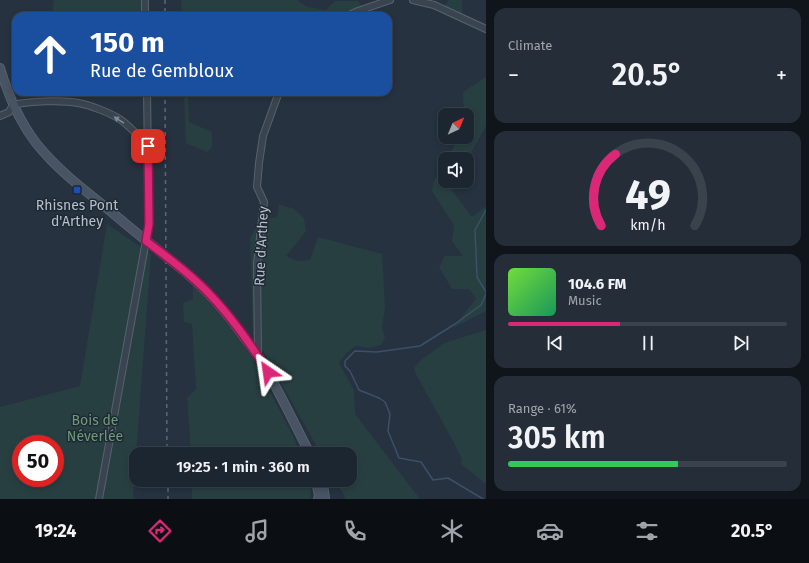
<!DOCTYPE html>
<meta charset="utf-8">
<style>
body{margin:0;font-family:"Fira Sans",sans-serif;background:#252e38;color:#f1f3f6;height:100vh;display:flex;flex-direction:column;font-size:15px;white-space:nowrap}
*{box-sizing:border-box;margin:0}
p{font-size:13px;color:#a0a5ab}
.icon{flex:none;width:22px;height:22px;fill:none;stroke:currentColor;stroke-width:2;stroke-linecap:round;stroke-linejoin:round}
.map{position:relative;flex:1;overflow:hidden}
.panel{display:flex;flex-direction:column;gap:8px;padding:8px;background:#0f151a;width:323px}
.panel>*{flex:none}
.guide{position:absolute;left:12px;top:12px;width:380px;height:84px;border-radius:12px;box-shadow:0 2px 6px #0003,0 0 0 1px #3a434c;background:#1a4fa0;color:#fff;overflow:hidden}
.needle{width:26px;rotate:44deg}
.tools{position:absolute;left:438px;top:108px;display:grid;gap:8px}
.tools a{display:grid;place-items:center;width:36px;height:36px;border-radius:8px;background:#1c2630;box-shadow:0 2px 6px #0003,0 0 0 1px #3a434c;font-size:20px}
.speed{position:absolute;left:12px;top:435px;display:flex;gap:8px;font-size:20px;font-weight:700;text-align:center}
.speed>*{display:grid;place-content:center;width:52px;height:52px;border-radius:50%;background:#1c2630;box-shadow:0 2px 6px #0003,0 0 0 1px #3a434c;line-height:1}
.speed .limit{border:6px solid #d22;background:#fff;color:#111}
.pin{position:absolute;display:grid;place-items:center;width:34px;height:34px;color:#fff;margin:-17px;border-radius:8px;box-shadow:0 2px 6px #0006}
.me{position:absolute;width:44px;margin:-22px;rotate:328deg;stroke-linejoin:round;filter:drop-shadow(0 0 3px #0008)}
.turn{display:flex;align-items:center;gap:14px;height:84px;padding:0 12px;font-size:18px}
.turn .icon{width:52px;height:52px;stroke-width:2.5}
.turn b{display:block;font-size:28px;line-height:34px}
.big{font-size:30px;font-weight:600;line-height:1.1}
.panel .widget{flex:1;display:flex;flex-direction:column;justify-content:center;gap:6px;min-width:0;padding:0 14px;border-radius:12px;background:#252e38}
.panel .dial{align-items:center;gap:0}
.dial svg{height:104px;overflow:visible;fill:none;stroke:#3a434c;stroke-width:7;stroke-linecap:round;text-anchor:middle}
.dial text{fill:#f1f3f6;stroke:none}
.song{display:flex;align-items:center;gap:12px}
.cover{width:48px;height:48px;border-radius:6px;background:linear-gradient(135deg,hsl(100 70% 55%),hsl(150 70% 35%))}
.played{height:4px;border-radius:2px;background:linear-gradient(90deg,#db2777 40%,#3a434c 40%)}
.keys{display:flex;justify-content:space-around;direction:ltr}
.heat{display:flex;justify-content:space-between;align-items:center;font-size:22px;direction:ltr}
.charge{height:6px;border-radius:3px;background:linear-gradient(90deg,#34c759 61%,#3a434c 0)}
.trip{position:absolute;left:129px;top:447px;width:228px;height:40px;border-radius:12px;background:#1c2630;box-shadow:0 2px 6px #0003,0 0 0 1px #3a434c;font-weight:600;line-height:40px;text-align:center}
.tabs{display:flex;height:64px;justify-content:space-around;align-items:center;background:#0b0f13;color:#a0a5ab}
.tabs .icon{width:28px;height:28px}
.tabs .on{color:#db2777}
.tabs b{font-size:18px;color:#f1f3f6}
main{display:flex;flex:1;min-height:0}
.map>svg:first-child{display:block}
.green{fill:#283f41;fill-rule:evenodd}
.lines{fill:none;stroke-linecap:round;stroke-linejoin:round}
.stream{stroke:#3b5069;stroke-width:1.5}
.street-casing{stroke:#58626d;stroke-width:8}
.secondary-casing{stroke:#58626d;stroke-width:10}
.street{stroke:#3a4450;stroke-width:6}
.secondary{stroke:#485363;stroke-width:8}
.rail{stroke:#5c6877;stroke-width:1.5;stroke-dasharray:4 4;stroke-linecap:butt}
.secondary-bridge-casing{stroke:#58626d;stroke-width:10;stroke-linecap:butt}
.secondary-bridge{stroke:#485363;stroke-width:8}
.oneway{fill:#7e8893}
.route-casing{stroke:#8e194d;stroke-width:10}
.route{stroke:#db2777;stroke-width:7}
.transit-dot{fill:#1a4fb4;stroke:#1f2935;stroke-width:1.5}
.labels{text-anchor:middle;stroke-width:3;stroke-linejoin:round;paint-order:stroke}
.poi-label{font-size:14px;fill:#b6bfca;stroke:#1f2935}
.street-label{font-size:14px;fill:#b6bfca;stroke:#1f2935}
.park-label{font-size:14px;fill:#6e9b77;stroke:#1f2935}
</style>
<main>
<div class="map">
<svg width="486" height="499" viewBox="0 0 486 499">
<rect width="100%" height="100%" fill="#263240"/>
<path class="green" d="M54,0H141V16H52Z
M181,0H297L307,7L326,10L335,1H358L369,16H182Z
M448,0H462V13L451,16L442,13Z
M486,77V126L467,160V159H447L459,137H467V115H464L463,92Z
M184,92H188L189,122L212,132V147L207,152L186,143Z
M445,162V181H455L451,189L472,217L486,206V311L453,328L476,299L469,289H452L439,267L445,256H463L452,241L454,225L432,191L433,183Z
M279,204L294,209L304,218L306,231L286,256L298,261L310,260L318,237L382,254L385,307L382,327L385,338L381,345L370,348L356,346L346,353L339,363L354,390L355,414L420,499H344L345,497L335,480H350V454H321L263,351L253,335L250,238L258,223L267,219L277,217Z
M107,224L151,254L133,496L135,499H0V407L80,386ZM21,444H55V478H21Z
M193,285L225,321L252,357L295,440L300,454H191L187,398L196,389L192,324L184,322L183,303L193,299Z
M486,330V484L461,464L462,460L454,443L416,374L414,368L420,361L444,343Z
M192,480H308L311,490L310,499H192Z"/>
<g class="lines">
<path class="stream" d="M486,210L475,230L477,277L486,292
M483,499L448,478L433,480L421,462L399,458L388,431L390,414L385,402L379,398L359,390L350,371L345,366V361L355,351L377,352L420,346L455,324L481,305L486,294"/>
<defs>
<path id="street" d="M413,0L434,5L486,29
M145,16V0
M347,16L358,11L390,0
M0,116L9,112L13,105C30,101 61,100 78,103C90,105 111,113 121,120C131,127 139,137 148,146
M258,356L257,264L264,202L257,187L259,163L263,136L279,92
M99,499L149,224L147,92"/>
<path id="secondary" d="M0,68C8,95 19,121 36,143C55,167 79,186 103,205C120,219 136,233 153,246
M183,270C207,290 228,314 246,340C254,350 262,361 268,373C283,399 296,427 310,454
M316,480L319,496L318,499
M322,480L323,484L325,499"/>
</defs>
<use href="#street" class="street-casing"/>
<use href="#secondary" class="secondary-casing"/>
<use href="#street" class="street"/>
<use href="#secondary" class="secondary"/>
<path class="rail" d="M165,0V16
M165,92L167,454
M168,480V499"/>
<defs>
<path id="secondary-bridge" d="M153,246L183,270"/>
</defs>
<use href="#secondary-bridge" class="secondary-bridge-casing"/>
<use href="#secondary-bridge" class="secondary-bridge"/>
</g>
<defs><path id="oneway-solid" d="M-6-.8H1V-3.2L6.5 0L1 3.2V.8H-6Z"/></defs>
<use class="oneway" href="#oneway-solid" transform="translate(119 120) rotate(-148)"/>
<g class="lines">
<defs>
<path id="route" d="M148,146L149,224L146,241C163,254 181,267 196,281C225,307 248,340 268,372"/>
</defs>
<use href="#route" class="route-casing"/>
<use href="#route" class="route"/>
</g>
<rect class="transit-dot" x="73" y="186" width="8" height="8" rx="2"/>
<g class="labels">
<g class="poi-label">
<text x="77" y="210">Rhisnes Pont<tspan x="77" dy="16">d'Arthey</tspan></text>
</g>
<g class="street-label">
<text transform="translate(261 246) rotate(-87)" y="5">Rue d'Arthey</text>
</g>
<g class="park-label">
<text x="95" y="425">Bois de<tspan x="95" dy="16">Néverlée</tspan></text>
</g>
</g>
</svg>
<div class="tools">
<a><svg class="needle" viewBox="-14 -14 28 28"><path d="M0-13l5 13h-10z" fill="#e53935"/><path d="M0 13l5-13h-10z" fill="#a0a5ab"/></svg></a>
<a><svg class="icon" aria-label="sound" viewBox="0 0 24 24"><path d="M4 9h4l5-4v14l-5-4H4zM17 9q2 3 0 6"/></svg></a>
</div>
<div class="speed"><div class="limit">50</div></div>
<div class="pin" style="left:148px;top:146px;background:#d93025"><svg class="icon" aria-label="arrive" viewBox="0 0 24 24"><path d="M6 21V4h12l-3 4 3 4H6"/></svg></div>
<svg class="me" style="left:268px;top:372px" viewBox="-20 -20 40 40"><path d="M0-17L14 15 0 8-14 15z" fill="#db2777" stroke="#fff" stroke-width="4"/></svg>
<div class="trip">19:25 · 1 min · 360 m</div>
<div class="guide">
<div class="turn"><svg class="icon" aria-label="ahead" viewBox="0 0 24 24"><path d="M12 20V5M6 11l6-6 6 6"/></svg><div><b>150 m</b>Rue de Gembloux</div></div>
</div>
</div>
<section class="panel">
<div class="widget"><p>Climate</p>
<div class="heat"><a>−</a><b class="big">20.5°</b><a>+</a></div>
</div>
<div class="widget dial"><svg viewBox="0 0 100 80">
<path d="M14 69A42 42 0 1 1 86 69"/>
<path d="M14 69A42 42 0 0 1 25 14" stroke="#db2777"/>
<text x="50" y="56" font-size="32" font-weight="700">49</text>
<text x="50" y="72" font-size="11">km/h</text>
</svg></div>
<div class="widget">
<div class="song"><i class="cover"></i><div><b>104.6 FM</b><p>Music</p></div></div>
<div class="played"></div>
<div class="keys"><svg class="icon" aria-label="previous" viewBox="0 0 24 24"><path d="M18 5L8 12l10 7zM5 5v14"/></svg><svg class="icon" aria-label="pause" viewBox="0 0 24 24"><path d="M8 5v14M16 5v14"/></svg><svg class="icon" aria-label="next" viewBox="0 0 24 24"><path d="M6 5l10 7-10 7zM19 5v14"/></svg></div>
</div>
<div class="widget"><p>Range · 61%</p><b class="big">305 km</b><div class="charge"></div></div>
</section>
</main>
<nav class="tabs">
<b>19:24</b>
<svg class="icon on" aria-label="directions" viewBox="0 0 24 24"><path d="M12 3l9 9-9 9-9-9zM9 14v-3h6M13 9l2 2-2 2"/></svg>
<svg class="icon" aria-label="music" viewBox="0 0 24 24"><path d="M9 18V5l10-2v13"/><circle cx="6" cy="18" r="3"/><circle cx="16" cy="16" r="3"/></svg>
<svg class="icon" aria-label="phone" viewBox="0 0 24 24"><path d="M5 4h4l2 5-3 2q2 4 5 5l2-3 5 2v4C11 20 4 13 5 4z"/></svg>
<svg class="icon" aria-label="climate" viewBox="0 0 24 24"><path d="M12 3v18M4 7l16 10M4 17L20 7"/></svg>
<svg class="icon" aria-label="car" viewBox="0 0 24 24"><path d="M5 17H2v-5l4-1 3-4h7l3 4 3 1v5h-3M9 17h6M6 11h13"/><circle cx="7" cy="17" r="2"/><circle cx="17" cy="17" r="2"/></svg>
<svg class="icon" aria-label="filters" viewBox="0 0 24 24"><path d="M4 7h16M4 17h16"/><circle cx="9" cy="7" r="2"/><circle cx="15" cy="17" r="2"/></svg>
<b>20.5°</b>
</nav>
